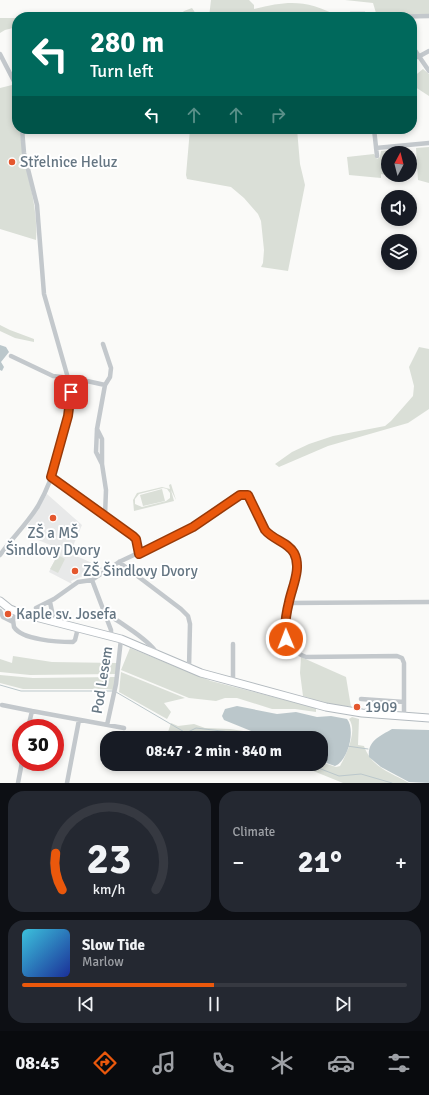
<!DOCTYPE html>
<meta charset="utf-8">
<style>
body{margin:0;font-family:Signika,sans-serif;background:#242831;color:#f1f3f6;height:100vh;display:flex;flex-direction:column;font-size:15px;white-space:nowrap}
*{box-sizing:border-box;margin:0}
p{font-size:13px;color:#9ea1a6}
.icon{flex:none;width:22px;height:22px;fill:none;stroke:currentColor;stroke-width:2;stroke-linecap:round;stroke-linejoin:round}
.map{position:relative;height:783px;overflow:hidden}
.details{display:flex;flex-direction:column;gap:8px;padding:8px;background:#0d0f14;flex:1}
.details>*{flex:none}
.guide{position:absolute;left:12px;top:12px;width:405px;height:122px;border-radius:16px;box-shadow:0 2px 6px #0003;background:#00695c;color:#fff;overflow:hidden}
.needle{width:26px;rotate:7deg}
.tools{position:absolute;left:381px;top:146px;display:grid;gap:8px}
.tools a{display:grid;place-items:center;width:36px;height:36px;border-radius:50%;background:#171b24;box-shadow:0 2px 6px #0003;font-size:20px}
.speed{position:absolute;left:12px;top:719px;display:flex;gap:8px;font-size:20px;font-weight:700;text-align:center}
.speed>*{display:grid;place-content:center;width:52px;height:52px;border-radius:50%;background:#171b24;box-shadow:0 2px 6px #0003;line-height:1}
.speed .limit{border:6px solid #d22;background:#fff;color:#111}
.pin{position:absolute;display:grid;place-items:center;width:34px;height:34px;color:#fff;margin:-17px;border-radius:8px;box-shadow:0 2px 6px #0006}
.me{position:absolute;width:44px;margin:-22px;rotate:359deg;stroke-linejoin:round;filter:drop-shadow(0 0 3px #0008)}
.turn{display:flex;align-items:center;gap:14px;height:84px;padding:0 12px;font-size:18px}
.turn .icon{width:52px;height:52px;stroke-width:2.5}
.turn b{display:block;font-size:28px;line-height:34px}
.lanes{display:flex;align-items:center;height:38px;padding:0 12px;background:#0003;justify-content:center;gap:20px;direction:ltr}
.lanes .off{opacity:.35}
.big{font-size:30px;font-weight:700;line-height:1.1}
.details .widget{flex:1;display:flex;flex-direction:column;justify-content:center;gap:6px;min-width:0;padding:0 14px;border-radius:16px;background:#242831}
.details .dial{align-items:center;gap:0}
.dial svg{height:104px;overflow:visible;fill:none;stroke:#363941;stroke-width:7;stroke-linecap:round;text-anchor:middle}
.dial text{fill:#f1f3f6;stroke:none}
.song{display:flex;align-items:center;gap:12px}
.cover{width:48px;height:48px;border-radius:6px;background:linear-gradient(135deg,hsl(190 70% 55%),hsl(230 70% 35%))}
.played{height:4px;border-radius:2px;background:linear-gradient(90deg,#ea580c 50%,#363941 50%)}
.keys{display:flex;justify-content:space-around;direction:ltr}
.heat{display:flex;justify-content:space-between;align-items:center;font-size:22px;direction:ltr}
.details .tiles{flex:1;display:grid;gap:8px;grid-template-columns:1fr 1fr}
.widget:last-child{grid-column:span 2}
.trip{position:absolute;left:100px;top:731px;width:228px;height:40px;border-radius:16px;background:#171b24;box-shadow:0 2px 6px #0003;font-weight:700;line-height:40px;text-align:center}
.dock{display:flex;height:64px;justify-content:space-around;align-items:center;background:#090b0e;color:#9ea1a6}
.dock .icon{width:28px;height:28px}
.dock .active{color:#ea580c}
.dock b{font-size:18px;color:#f1f3f6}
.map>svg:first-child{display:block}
.built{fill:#e8e9e9}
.green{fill:#dadfd7;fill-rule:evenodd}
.water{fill:#bbc7cb}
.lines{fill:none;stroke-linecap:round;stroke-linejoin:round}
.stream{stroke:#bbc7cb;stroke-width:1}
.secondary-casing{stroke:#b3babf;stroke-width:9}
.street{stroke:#c3c8cc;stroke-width:4.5}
.secondary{stroke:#fff;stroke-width:7}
.route-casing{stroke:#983908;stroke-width:10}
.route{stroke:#ea580c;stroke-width:7}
.poi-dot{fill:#e4572e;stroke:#fff;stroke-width:1.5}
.labels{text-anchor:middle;stroke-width:4;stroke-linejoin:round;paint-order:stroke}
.poi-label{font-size:15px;fill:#657683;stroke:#fff;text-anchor:start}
.street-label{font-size:15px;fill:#657683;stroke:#fff}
</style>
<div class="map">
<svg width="429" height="783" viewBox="0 0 429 783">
<rect width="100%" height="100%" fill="#fafaf8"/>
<path class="built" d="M350,11H365L366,17H352Z
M47,494L82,525L70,553L103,568L71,581L72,584L49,572L60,549L38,540L26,528Z"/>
<path class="green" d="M211,0H249L254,5V9C290,0 307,0 340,17H209Z
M345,0H429V14L385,15L376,13L373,3Z
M192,8L198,17H178L184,11Z
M0,18H17V27L5,30L0,33Z
M423,69L429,74V96L412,85V78Z
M12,85L17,96V129H20C23,167 39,203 36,240L0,229V88Z
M190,129H297L300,164L305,185L288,271L261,267L263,263L264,250L261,221L258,214L244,198L231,187L187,179L186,175Z
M429,147V183L418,180L416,148Z
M398,149V153H388V175H400V178L381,174V178L349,175L347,157L374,154L377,159L380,157L381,151Z
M0,325L10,330L34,339V342L15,338L0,331Z
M419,347L429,349V409L408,423L328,446L279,467L275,464L292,452L309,444L333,436L385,426L391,421L413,396L414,386L409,367Z
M171,484L176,500L171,490L174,501L134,511L133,500L137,493L162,487L170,489L169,485ZM163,488L167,489L170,493V498L166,501L142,507L135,504V499L139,494Z
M162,489L165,501L143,506L140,495Z
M58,555L65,559L58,573L50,569Z
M130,648L211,681L316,708V712L295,709H272L237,698H225L216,701L189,698L121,670Z
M13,656L52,662L117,663L116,674L30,675L0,672V659L12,663Z
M301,657L346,677L351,707L324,703L303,696L300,673Z
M121,672L185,698L164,703L171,712L167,719L119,692Z
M0,675L33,678L115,677L114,690L106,689H23L0,683Z
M352,717L359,719L358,745L364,746C372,768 390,772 409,783H343L296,764H321V762L336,767L340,766C346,755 358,731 349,719Z
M171,723L178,726L194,724L205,728L230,729L250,732L265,738H185L168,732Z"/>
<path class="water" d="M0,345L6,347L9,352L1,362L4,367L2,371L0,370Z
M237,706L277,714L296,712L317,717L331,716L347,719C356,730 348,761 335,766L321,761V738H268L224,720L222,716L225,709Z
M392,729L429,730V783L409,782L381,767L369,757C367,741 380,736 392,729Z"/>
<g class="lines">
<path class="stream" d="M0,685L21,691H113
M116,692L186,733L196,728L264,736
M187,733L214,738
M347,746L368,749
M308,764L339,776L361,774L392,783"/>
<defs>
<path id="secondary" d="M0,601L10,609L20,613L121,639L201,673L326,707L362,713L429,718"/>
</defs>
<use href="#secondary" class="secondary-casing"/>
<path class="street" d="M383,17L429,16
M412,46L429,71
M0,54L17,87
M418,57L429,51
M374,129L377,156
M376,148L429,143
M11,356L53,376L78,379L105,385
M97,429L102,439V464L106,490L105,516
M102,464L96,452L97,429L105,385L110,377L111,368L103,344
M51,477L133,536L136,539L139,554
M0,555C12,538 27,524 38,506C54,478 74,416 70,385L44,294L37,205L24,153L22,129
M119,562L181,609L188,616L190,624L189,668
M92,580L111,630V636
M50,602L53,616L51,621
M288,603L429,602
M36,608L54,599L78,582L92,580L119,562L193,527L241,495H248C253,504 264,531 270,535C282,545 295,547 297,565C298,571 295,577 294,583C287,609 273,645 306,657L397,656L402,658L404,663V716
M0,611L3,617L13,622
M17,612L13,620L14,627C22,640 58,642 73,642L75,640L78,628
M105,613C117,620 152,642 157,654
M233,683V644
M361,699L404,702
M2,705L32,711
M107,725L116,684L121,639
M28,728L32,711L124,728
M18,783L22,762
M67,783L79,720"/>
<use href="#secondary" class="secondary"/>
</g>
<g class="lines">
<defs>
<path id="route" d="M71,392L68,416L51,477L133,536L136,539L139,554L193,527L240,495H248L265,530C273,540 288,542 294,553C302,568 292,587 289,602C286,614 284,627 286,639"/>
</defs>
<use href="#route" class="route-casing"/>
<use href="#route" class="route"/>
</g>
<g class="poi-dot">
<circle cx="12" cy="162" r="4"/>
<circle cx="53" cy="518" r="4"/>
<circle cx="75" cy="571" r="4"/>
<circle cx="8" cy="614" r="4"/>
<circle cx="357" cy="707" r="4"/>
</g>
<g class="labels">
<g class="poi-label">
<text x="20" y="167">Střelnice Heluz</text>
<text x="53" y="538" text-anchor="middle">ZŠ a MŠ<tspan x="53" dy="17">Šindlovy Dvory</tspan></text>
<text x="83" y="576">ZŠ Šindlovy Dvory</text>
<text x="16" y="619">Kaple sv. Josefa</text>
<text x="365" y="712">1909</text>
</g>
<g class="street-label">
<text transform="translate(102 680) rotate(-81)" y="5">Pod Lesem</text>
</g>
</g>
</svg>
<div class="tools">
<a><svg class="needle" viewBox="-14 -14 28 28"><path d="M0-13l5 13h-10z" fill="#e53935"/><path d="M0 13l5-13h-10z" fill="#9ea1a6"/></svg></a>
<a><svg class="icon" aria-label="sound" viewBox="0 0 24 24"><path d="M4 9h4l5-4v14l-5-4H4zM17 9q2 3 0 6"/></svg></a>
<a><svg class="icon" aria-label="layers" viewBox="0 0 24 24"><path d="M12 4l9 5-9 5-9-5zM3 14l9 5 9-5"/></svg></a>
</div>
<div class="speed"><div class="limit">30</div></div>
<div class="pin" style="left:71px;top:392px;background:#d93025"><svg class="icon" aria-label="arrive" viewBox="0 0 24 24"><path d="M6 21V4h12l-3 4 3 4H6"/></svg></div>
<svg class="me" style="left:286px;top:639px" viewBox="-20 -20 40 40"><circle r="17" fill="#ea580c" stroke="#fff" stroke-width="3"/><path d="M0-11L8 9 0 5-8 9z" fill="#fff"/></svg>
<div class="trip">08:47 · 2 min · 840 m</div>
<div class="guide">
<div class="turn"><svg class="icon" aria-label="left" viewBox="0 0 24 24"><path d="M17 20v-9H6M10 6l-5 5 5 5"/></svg><div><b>280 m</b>Turn left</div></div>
<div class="lanes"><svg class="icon" aria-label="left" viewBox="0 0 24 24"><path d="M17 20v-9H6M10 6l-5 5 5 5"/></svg><svg class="icon off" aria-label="ahead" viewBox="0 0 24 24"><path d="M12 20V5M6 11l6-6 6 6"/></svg><svg class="icon off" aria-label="ahead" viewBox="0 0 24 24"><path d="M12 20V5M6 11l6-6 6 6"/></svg><svg class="icon off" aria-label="right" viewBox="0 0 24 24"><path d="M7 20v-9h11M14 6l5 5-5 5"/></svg></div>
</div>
</div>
<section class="details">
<div class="tiles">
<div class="widget dial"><svg viewBox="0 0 100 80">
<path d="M14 69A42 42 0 1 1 86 69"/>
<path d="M14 69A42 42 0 0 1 9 41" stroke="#ea580c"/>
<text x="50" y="56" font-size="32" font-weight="700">23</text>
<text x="50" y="72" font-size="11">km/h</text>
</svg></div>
<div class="widget"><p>Climate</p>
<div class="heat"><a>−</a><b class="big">21°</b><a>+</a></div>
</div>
<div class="widget">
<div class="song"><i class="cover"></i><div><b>Slow Tide</b><p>Marlow</p></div></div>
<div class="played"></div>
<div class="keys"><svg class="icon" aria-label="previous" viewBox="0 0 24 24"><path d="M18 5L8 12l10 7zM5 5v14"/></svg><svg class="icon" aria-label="pause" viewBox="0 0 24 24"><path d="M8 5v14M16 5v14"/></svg><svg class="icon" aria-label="next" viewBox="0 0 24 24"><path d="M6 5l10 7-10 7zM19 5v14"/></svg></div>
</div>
</div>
</section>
<nav class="dock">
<b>08:45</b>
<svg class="icon active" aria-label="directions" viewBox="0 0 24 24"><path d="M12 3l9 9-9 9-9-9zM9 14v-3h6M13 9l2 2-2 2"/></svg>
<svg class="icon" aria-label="music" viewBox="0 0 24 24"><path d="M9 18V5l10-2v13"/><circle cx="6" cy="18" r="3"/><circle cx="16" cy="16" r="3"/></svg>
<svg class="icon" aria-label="phone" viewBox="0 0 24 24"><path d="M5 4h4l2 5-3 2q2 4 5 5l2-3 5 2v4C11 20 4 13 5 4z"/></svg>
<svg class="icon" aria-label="climate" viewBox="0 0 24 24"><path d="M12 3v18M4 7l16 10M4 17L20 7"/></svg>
<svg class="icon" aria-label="car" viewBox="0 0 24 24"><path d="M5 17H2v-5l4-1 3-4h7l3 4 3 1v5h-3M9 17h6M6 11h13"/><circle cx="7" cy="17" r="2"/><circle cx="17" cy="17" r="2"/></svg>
<svg class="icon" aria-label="filters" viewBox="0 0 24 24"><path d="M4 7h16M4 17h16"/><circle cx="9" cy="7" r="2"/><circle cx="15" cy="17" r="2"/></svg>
</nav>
